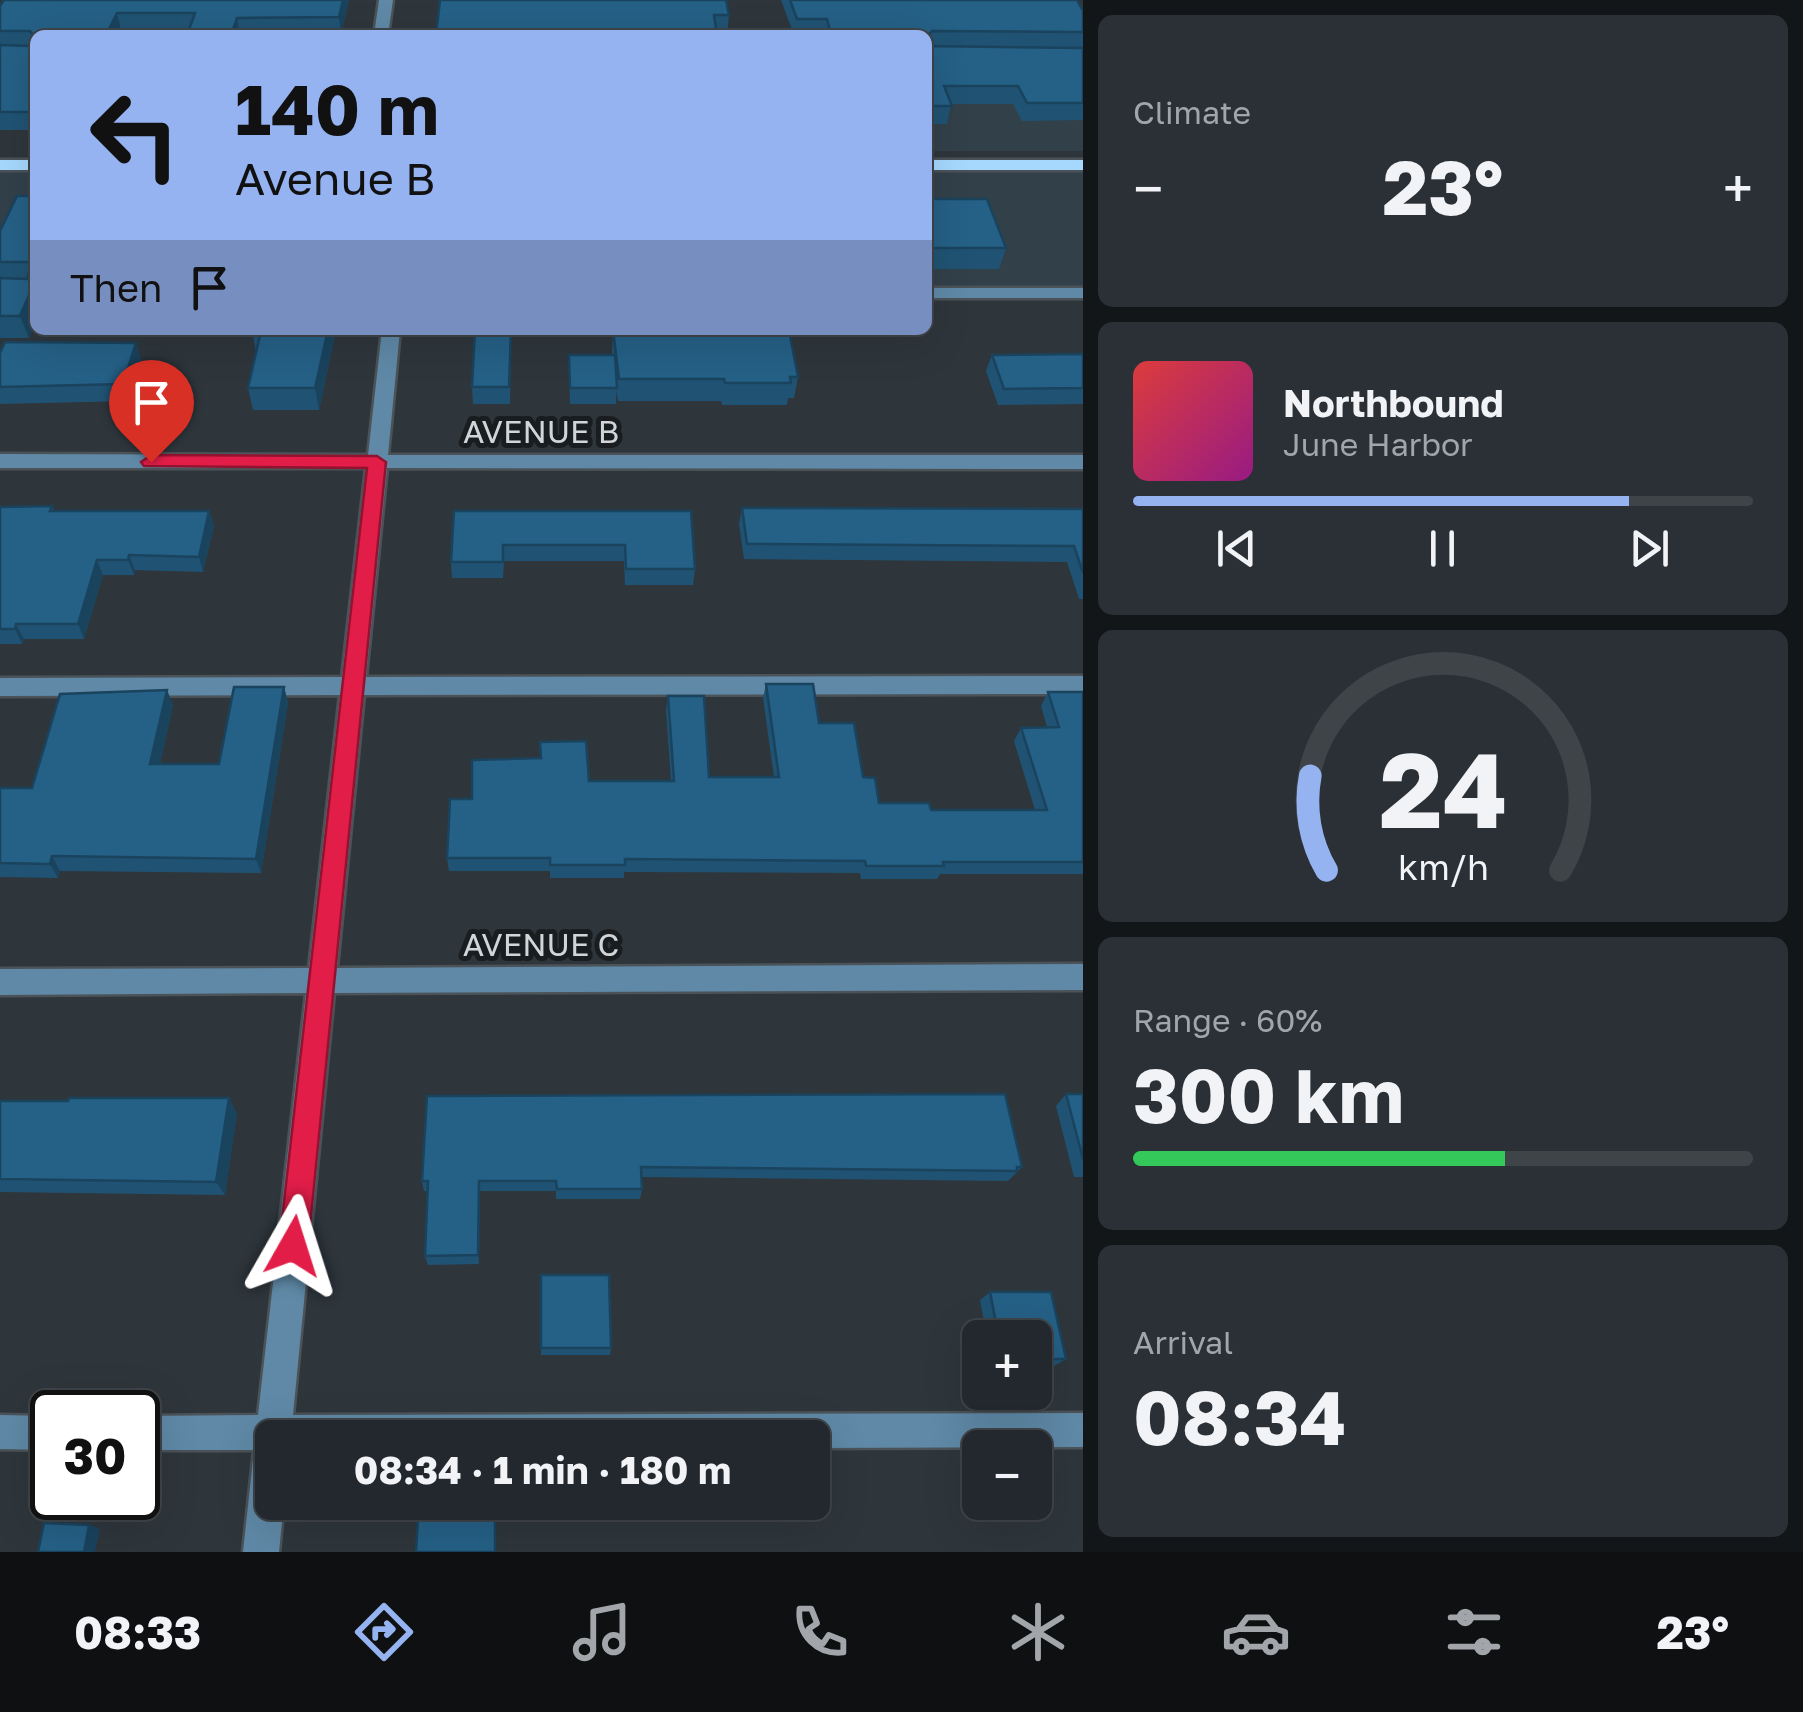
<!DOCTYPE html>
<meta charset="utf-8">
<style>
body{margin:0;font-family:"Golos Text",sans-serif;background:#2a3035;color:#f1f3f6;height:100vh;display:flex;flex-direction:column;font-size:38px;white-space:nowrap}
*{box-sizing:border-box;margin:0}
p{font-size:32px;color:#a2a6aa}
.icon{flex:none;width:55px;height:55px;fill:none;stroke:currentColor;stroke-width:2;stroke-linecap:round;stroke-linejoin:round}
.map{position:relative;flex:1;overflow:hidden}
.sheet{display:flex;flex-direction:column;gap:15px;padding:15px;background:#131619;width:720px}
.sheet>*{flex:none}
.hud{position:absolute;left:30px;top:30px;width:902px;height:305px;border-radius:15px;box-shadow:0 10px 40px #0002,0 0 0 2px #3f4449;background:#95b2f1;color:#111;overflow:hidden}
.fabs{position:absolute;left:962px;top:1320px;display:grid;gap:20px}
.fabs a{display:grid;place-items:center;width:90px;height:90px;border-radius:15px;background:#22282d;box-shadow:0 10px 40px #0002,0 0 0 2px #3f4449;font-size:50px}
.speed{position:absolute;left:30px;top:1390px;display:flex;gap:20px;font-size:50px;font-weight:700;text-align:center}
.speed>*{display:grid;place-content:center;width:130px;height:130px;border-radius:50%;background:#22282d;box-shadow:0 10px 40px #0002,0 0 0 2px #3f4449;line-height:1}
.speed .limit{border:5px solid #111;border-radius:15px;background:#fff;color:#111}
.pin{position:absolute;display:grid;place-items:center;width:85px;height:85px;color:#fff;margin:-102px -42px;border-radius:50% 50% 50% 0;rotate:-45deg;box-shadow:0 0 10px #0007}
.pin .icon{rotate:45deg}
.me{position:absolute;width:110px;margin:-55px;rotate:6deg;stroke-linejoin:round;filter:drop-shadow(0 0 8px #0008)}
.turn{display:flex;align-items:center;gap:35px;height:210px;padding:0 40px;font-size:45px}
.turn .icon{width:130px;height:130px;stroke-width:2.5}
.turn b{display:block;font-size:70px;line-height:85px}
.then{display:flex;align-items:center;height:95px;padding:0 40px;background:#0003;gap:20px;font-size:38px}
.big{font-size:75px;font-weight:700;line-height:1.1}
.sheet .widget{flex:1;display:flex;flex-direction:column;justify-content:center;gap:15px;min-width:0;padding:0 35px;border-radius:15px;background:#2a3035}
.sheet .dial{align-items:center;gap:0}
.dial svg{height:260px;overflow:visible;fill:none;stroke:#3f4449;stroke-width:7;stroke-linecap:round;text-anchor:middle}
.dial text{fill:#f1f3f6;stroke:none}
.song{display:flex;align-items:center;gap:30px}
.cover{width:120px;height:120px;border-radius:15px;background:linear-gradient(135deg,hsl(0 70% 55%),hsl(310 70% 35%))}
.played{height:10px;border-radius:5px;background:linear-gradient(90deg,#95b2f1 80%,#3f4449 80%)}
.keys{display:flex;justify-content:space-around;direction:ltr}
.heat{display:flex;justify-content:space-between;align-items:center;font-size:55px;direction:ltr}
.charge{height:15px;border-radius:8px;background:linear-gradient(90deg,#34c759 60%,#3f4449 0)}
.trip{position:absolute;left:255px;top:1420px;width:575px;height:100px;border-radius:15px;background:#22282d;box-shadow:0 10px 40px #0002,0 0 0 2px #3f4449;font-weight:700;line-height:100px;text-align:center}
.tab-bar{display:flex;height:160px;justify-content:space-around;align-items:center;background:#0e1012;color:#a2a6aa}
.tab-bar .icon{width:70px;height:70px}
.tab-bar .current{color:#95b2f1}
.tab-bar b{font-size:45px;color:#f1f3f6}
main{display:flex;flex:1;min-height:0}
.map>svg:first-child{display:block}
.built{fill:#32404a}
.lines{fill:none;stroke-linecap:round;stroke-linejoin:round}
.minor-casing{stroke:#4b5358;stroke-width:5}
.major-casing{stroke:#4b5358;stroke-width:5}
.minor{fill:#5f89a7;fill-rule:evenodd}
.major{fill:#a6d8fe;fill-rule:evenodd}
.wall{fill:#205373}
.shaded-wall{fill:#1a435e}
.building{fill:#256086;stroke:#1a435e;stroke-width:2.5}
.route{fill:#e11d48;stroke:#92132f;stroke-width:2.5}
.labels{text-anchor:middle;stroke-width:10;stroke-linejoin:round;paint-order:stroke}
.street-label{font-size:32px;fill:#d0d5d9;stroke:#191d1f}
</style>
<main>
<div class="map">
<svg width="1083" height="1552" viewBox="0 0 1083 1552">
<rect width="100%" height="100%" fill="#2e363c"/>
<path class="built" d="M928,56L1083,57V151H928Z
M0,165H35V292H0Z
M928,165H1083V293H928Z"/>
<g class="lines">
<defs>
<path id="minor" d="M379,0H393L388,35H374Z
M928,288H1083V298H928Z
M382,330H400L388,455H1083V469L387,468L366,677L1083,676V694L364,695L337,968L1083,964V990L334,993L293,1415L1083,1413V1447L812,1448V1438H272V1502H284L279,1552H243L254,1450H138V1416L258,1415L306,993L0,995V969L309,968L340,695L0,696V678L342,677L366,468H0V454L368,455Z
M0,1415L52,1416V1450L0,1449Z"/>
<path id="major" d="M0,160H35V170H0Z
M928,160H1083V170H928Z"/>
</defs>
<use href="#minor" class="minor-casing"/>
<use href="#major" class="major-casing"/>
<use href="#minor" class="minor"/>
<use href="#major" class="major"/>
</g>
<path class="wall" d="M349,0L341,34L187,35L189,30H121L119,35H35V130H0V6Z
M440,0L729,15L727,35H436Z
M781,0H1077L1083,11V120L1022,121L1013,104H951L947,124H928V35H794Z
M35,196V322L29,338H0V231Z
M928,199L1006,248L999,269H928Z
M254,330H336L319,410H253L248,388L256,352L253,335Z
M511,330L510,404H473L472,387Z
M613,330L798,377L794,398H788L787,405H722L721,401H618L616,391V404H570L569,355H612Z
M136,343L141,360L128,401L0,404V353Z
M1083,354V404L998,405L986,371L992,355Z
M52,506L54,511H209L214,526L203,572L135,570L134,575H103L84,639H24L22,644H0V507Z
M742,508L1083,509V599H1079L1067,562L744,559L739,524Z
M454,511H691L695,569L693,585H625L624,561H504L503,578H452L451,562Z
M766,684L819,723L863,777L879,803L931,810H1035L1014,741L1021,728L1047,727L1041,706L1048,692H1083V874H940L937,879H861L860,873L624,872V878H550V871H449L447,858L472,799L671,781L666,710L668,696L709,777H774L763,698Z
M284,687L288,703L261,873L60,871L58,878L0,877V788H32L167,690L173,706L160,764H219Z
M1066,1094H1083V1177H1074L1056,1106Z
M427,1096L1022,1167L1008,1181L641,1177L642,1189L640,1199H556V1191H480L479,1264L428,1265L425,1256L428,1191H424L422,1181Z
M0,1101L237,1113L225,1195L0,1192Z
M541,1275L611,1348L610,1355H541Z
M990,1292L1066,1359L1054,1366H1035V1338H987L980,1300Z"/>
<path class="shaded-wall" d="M343,0H349L341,34L339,17Z
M117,13L121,30L119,35H106Z
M237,18L240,35H231Z
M35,281V322L29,338L20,316Z
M328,330H336L319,410L315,388Z
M136,343L141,360L128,401L123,384Z
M209,511L214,526L203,572L199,557Z
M129,555L135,570L134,575L128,560Z
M97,560L103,575L84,639L78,624Z
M16,624L24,639L22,644L15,629Z
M284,687L288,703L261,873L256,859Z
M167,690L173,706L157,779L150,764Z
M52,856L60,871L58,878L50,864Z
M229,1098L237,1113L225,1195L216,1182Z
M479,1181L480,1191L479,1264L478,1255Z
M89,1525L100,1528L95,1552H84Z"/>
<path class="building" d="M4,0H343L339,17L237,18L231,35H187L195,13H117L106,35H35V112H0V45L30,46L33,35L30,31H0V6Z
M440,0H726L729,15H714L717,35H436Z
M790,0H1077L1083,11V32L932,31L928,35L929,46L1083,48V103H1027L1018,86H944L952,106H928V35H831L827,19H797Z
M17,196H35V281L20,316H0V278L27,279L31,265L27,262H0V231Z
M928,199H987L1006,248H928Z
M254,330H328L315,388H248L260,335H253Z
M475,330H511L509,387H472Z
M613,330H789L798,377H790L791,383H725L724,379H619Z
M5,342L136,343L123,384L0,387V353Z
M1083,354V388L1004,389L992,355Z
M569,355H615L617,388H570Z
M52,506L50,511H209L199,557L129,555L128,560H97L78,624H16L15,629H0V507Z
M742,508L1083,509V573L1074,546L747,544Z
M454,511H691L695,569H626L625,545H503V562H451Z
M766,684H813L819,723H854L863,777L875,778L879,803H929L931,810H1047L1021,728L1059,727L1048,692H1083V862H943L944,866H866L865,861L625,859V865H550V858H447L450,799H472V760L541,758L540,742L586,741L589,781H674L668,696H704L709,777H779Z
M234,687H284L256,859L52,856L50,864L0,863V788H32L60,694L167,690L150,764H219Z
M1005,1094L1022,1167H1017V1171L641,1167L642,1189H557L556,1181H479L478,1255L425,1256L428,1181H422L427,1096Z
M1066,1094H1083V1159Z
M69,1098H229L216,1182L0,1179V1101H68Z
M541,1275H609L611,1348H541Z
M990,1292H1051L1066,1359H1035V1338H999Z
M418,1519H495V1552H416Z
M44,1523L89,1525L84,1552H38Z"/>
<path class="route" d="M151,455L377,456L386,462L308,1246L304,1256L293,1260L283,1256L279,1246L367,468L144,466L141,462Z"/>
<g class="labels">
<g class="street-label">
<text x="541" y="443">AVENUE B</text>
<text x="541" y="956">AVENUE C</text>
</g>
</g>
</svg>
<div class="fabs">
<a>+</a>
<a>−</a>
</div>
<div class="speed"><div class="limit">30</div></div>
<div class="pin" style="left:151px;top:462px;background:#d93025"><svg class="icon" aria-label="arrive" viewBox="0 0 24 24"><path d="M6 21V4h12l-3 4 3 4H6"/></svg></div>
<svg class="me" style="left:293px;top:1246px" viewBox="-20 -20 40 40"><path d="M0-17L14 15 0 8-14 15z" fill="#e11d48" stroke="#fff" stroke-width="4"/></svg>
<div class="trip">08:34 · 1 min · 180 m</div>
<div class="hud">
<div class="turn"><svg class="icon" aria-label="left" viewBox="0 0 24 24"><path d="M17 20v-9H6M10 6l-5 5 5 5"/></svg><div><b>140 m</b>Avenue B</div></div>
<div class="then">Then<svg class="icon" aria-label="arrive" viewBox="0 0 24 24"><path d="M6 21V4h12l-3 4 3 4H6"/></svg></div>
</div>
</div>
<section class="sheet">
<div class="widget"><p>Climate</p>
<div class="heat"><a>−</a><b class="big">23°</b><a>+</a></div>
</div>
<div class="widget">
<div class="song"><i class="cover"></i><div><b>Northbound</b><p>June Harbor</p></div></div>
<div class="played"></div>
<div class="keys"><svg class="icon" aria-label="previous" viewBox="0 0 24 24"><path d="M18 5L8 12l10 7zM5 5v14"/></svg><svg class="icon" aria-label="pause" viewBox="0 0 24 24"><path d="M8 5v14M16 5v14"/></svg><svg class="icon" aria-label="next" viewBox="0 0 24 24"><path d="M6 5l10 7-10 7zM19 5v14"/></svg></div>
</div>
<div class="widget dial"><svg viewBox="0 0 100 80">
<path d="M14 69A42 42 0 1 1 86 69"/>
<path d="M14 69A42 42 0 0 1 9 40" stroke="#95b2f1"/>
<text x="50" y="56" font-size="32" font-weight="700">24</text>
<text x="50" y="72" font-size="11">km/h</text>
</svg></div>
<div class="widget"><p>Range · 60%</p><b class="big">300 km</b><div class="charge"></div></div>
<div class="widget"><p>Arrival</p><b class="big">08:34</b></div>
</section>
</main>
<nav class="tab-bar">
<b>08:33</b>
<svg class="icon current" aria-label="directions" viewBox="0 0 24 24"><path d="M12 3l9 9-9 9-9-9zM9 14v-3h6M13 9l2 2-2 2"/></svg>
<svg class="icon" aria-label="music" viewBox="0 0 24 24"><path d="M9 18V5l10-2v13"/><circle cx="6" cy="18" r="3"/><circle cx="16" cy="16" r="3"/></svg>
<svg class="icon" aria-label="phone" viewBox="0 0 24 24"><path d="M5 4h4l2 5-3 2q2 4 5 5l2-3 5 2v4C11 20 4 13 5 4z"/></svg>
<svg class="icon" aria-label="climate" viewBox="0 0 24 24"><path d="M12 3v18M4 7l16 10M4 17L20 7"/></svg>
<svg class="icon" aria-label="car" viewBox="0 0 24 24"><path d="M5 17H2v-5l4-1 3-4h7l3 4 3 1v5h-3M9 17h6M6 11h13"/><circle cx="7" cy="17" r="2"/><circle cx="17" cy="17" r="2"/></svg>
<svg class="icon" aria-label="filters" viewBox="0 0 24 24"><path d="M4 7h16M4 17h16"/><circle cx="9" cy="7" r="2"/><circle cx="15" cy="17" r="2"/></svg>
<b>23°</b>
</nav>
